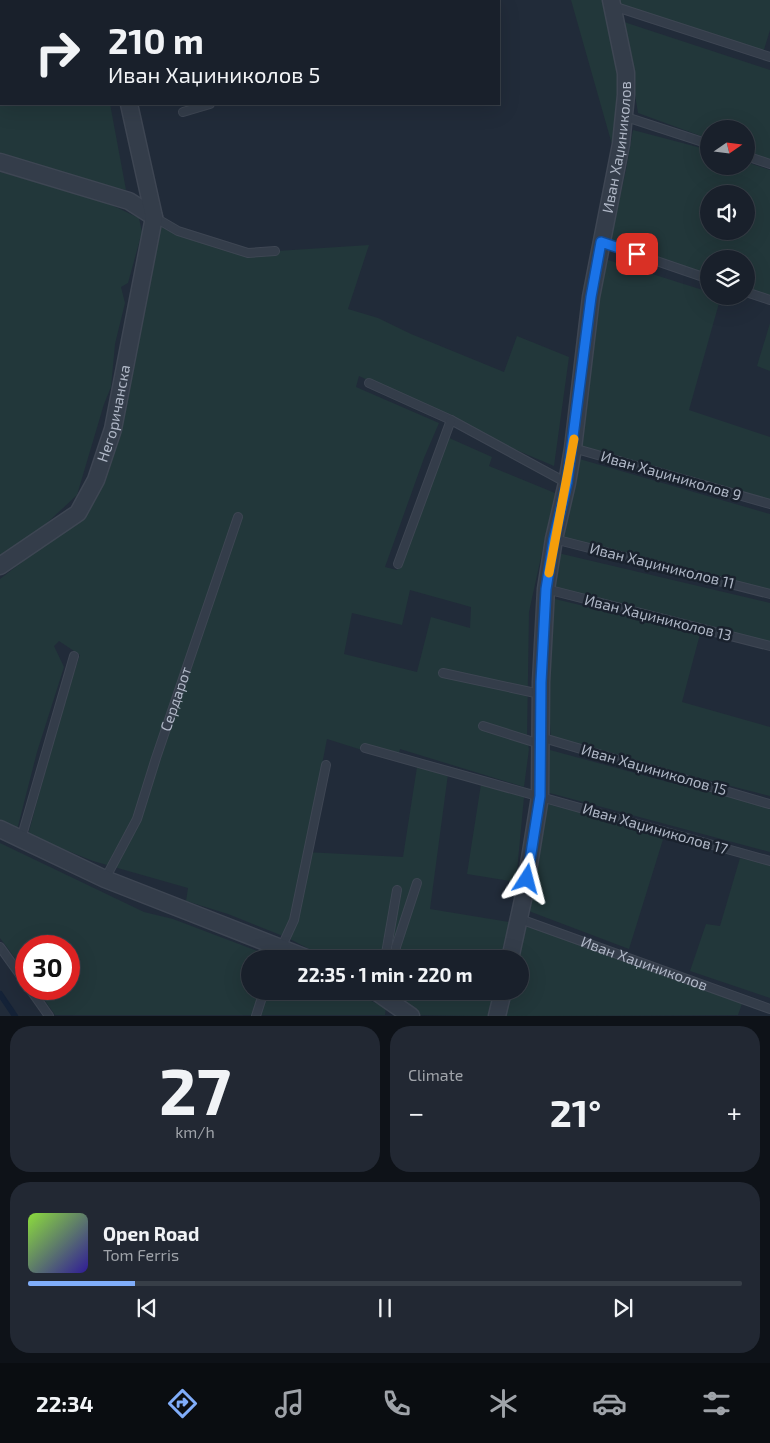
<!DOCTYPE html>
<meta charset="utf-8">
<style>
body{margin:0;font-family:"Exo 2",sans-serif;background:#222833;color:#f1f3f6;height:100vh;display:flex;flex-direction:column;font-size:19px;white-space:nowrap}
*{box-sizing:border-box;margin:0}
p{font-size:16px;color:#9fa3a9}
.icon{flex:none;width:28px;height:28px;fill:none;stroke:currentColor;stroke-width:2;stroke-linecap:round;stroke-linejoin:round}
.map{position:relative;height:1016px;overflow:hidden}
.details{display:flex;flex-direction:column;gap:10px;padding:10px;background:#0e1218;flex:1}
.details>*{flex:none}
.guide{position:absolute;left:0px;top:0px;width:500px;height:105px;box-shadow:0 5px 20px #0002,0 0 0 1px #373e47;background:#19202b;color:#f1f3f6;overflow:hidden}
.needle{width:32px;rotate:76deg}
.controls{position:absolute;left:700px;top:120px;display:grid;gap:10px}
.controls a{display:grid;place-items:center;width:55px;height:55px;border-radius:50%;background:#19202b;box-shadow:0 5px 20px #0002,0 0 0 1px #373e47;font-size:25px}
.speed{position:absolute;left:15px;top:935px;display:flex;gap:10px;font-size:25px;font-weight:700;text-align:center}
.speed>*{display:grid;place-content:center;width:65px;height:65px;border-radius:50%;background:#19202b;box-shadow:0 5px 20px #0002,0 0 0 1px #373e47;line-height:1}
.speed .limit{border:8px solid #d22;background:#fff;color:#111}
.pin{position:absolute;display:grid;place-items:center;width:42px;height:42px;color:#fff;margin:-21px;border-radius:10px;box-shadow:0 2px 8px #0006}
.me{position:absolute;width:55px;margin:-28px;rotate:9deg;stroke-linejoin:round;filter:drop-shadow(0 0 4px #0008)}
.turn{display:flex;align-items:center;gap:18px;height:105px;padding:0 25px;font-size:22px}
.turn .icon{width:65px;height:65px;stroke-width:2.5}
.turn b{display:block;font-size:35px;line-height:42px}
.big{font-size:38px;font-weight:700;line-height:1.1}
.details .widget{flex:1;display:flex;flex-direction:column;justify-content:center;gap:8px;min-width:0;padding:0 18px;border-radius:20px;background:#222833}
.details .dial{align-items:center;gap:0}
.dial b{font-size:65px;line-height:1}
.song{display:flex;align-items:center;gap:15px}
.cover{width:60px;height:60px;border-radius:8px;background:linear-gradient(135deg,hsl(90 70% 55%),hsl(250 70% 35%))}
.played{height:5px;border-radius:2px;background:linear-gradient(90deg,#80adfa 15%,#373e47 15%)}
.keys{display:flex;justify-content:space-around;direction:ltr}
.heat{display:flex;justify-content:space-between;align-items:center;font-size:28px;direction:ltr}
.details .tiles{flex:1;display:grid;gap:10px;grid-template-columns:1fr 1fr}
.widget:last-child{grid-column:span 2}
.trip{position:absolute;left:241px;top:950px;width:288px;height:50px;border-radius:25px;background:#19202b;box-shadow:0 5px 20px #0002,0 0 0 1px #373e47;font-weight:700;line-height:50px;text-align:center}
.tab-bar{display:flex;height:80px;justify-content:space-around;align-items:center;background:#0a0d11;color:#9fa3a9}
.tab-bar .icon{width:35px;height:35px}
.tab-bar .active{color:#80adfa}
.tab-bar b{font-size:22px;color:#f1f3f6}
.map>svg:first-child{display:block}
.green{fill:#22373a;fill-rule:evenodd}
.lines{fill:none;stroke-linecap:round;stroke-linejoin:round}
.stream{stroke:#142237;stroke-width:6}
.lane-casing{stroke:#3e4653;stroke-width:10}
.street-casing{stroke:#3e4653;stroke-width:19}
.lane{stroke:#343d4a;stroke-width:8}
.street{stroke:#343d4a;stroke-width:16}
.route-casing{stroke:#114b97;stroke-width:12}
.route{stroke:#1a73e8;stroke-width:9}
.slow{stroke:#f59e0b;stroke-width:9}
.labels{text-anchor:middle;stroke-width:5;stroke-linejoin:round;paint-order:stroke}
.street-label{font-size:15px;fill:#afb7c6;stroke:#1a222e}
</style>
<div class="map">
<svg width="770" height="1016" viewBox="0 0 770 1016">
<rect width="100%" height="100%" fill="#212b39"/>
<path class="green" d="M0,0H95L1,1V104H110L126,190L0,158Z
M128,0H294L128,1Z
M398,0H481V1H398Z
M571,0H611L626,73L613,148Z
M614,0H770V30L763,53L615,5Z
M618,20L770,70V160L746,152V129H709V139L638,113L631,71Z
M633,130L709,150V166H746V162L770,170V296L746,289V259H709V278L609,246L626,170ZM709,194H746V231H709Z
M0,172L99,199L139,218L142,232L128,283L121,287L125,303L115,344L111,387L104,404L77,495L33,536L0,560Z
M154,217L178,231L248,253L369,245L348,309L378,318L411,334L504,372L517,336L569,357L554,466L493,440L359,376L356,387L439,423L424,458L385,567L397,570L447,437L492,457L489,466L555,493L529,612L527,739L529,749L524,787L400,749L397,761L327,739L305,852L403,857L417,767L448,774L430,909L509,922L501,959H328L288,938L228,914L186,901L188,888L93,861L28,835L64,702L80,655L59,641L54,646L64,667L37,752L17,830L0,821V579L79,518L100,489L139,340L142,316L160,232ZM410,590L471,607L470,628L431,617L417,672L344,654L352,613L402,625Z
M605,259L709,292V296H721L689,410L770,437V502L589,452L578,444L586,380Z
M770,323V371L757,366Z
M576,458L770,514V590L579,548L562,536Z
M558,553L770,603V643L553,587Z
M551,598L700,634L682,702L770,727V796L551,740L548,691Z
M550,750L668,782L770,807V852L546,792Z
M481,784L524,797L516,882L467,874Z
M543,803L665,833L629,949L526,910Z
M0,843L144,912L173,919L278,959H250V991H351L386,1008L385,1015H55L37,989H69V946H26V973L0,938Z
M740,858L770,865V998L690,971L706,924L720,926Z
M524,921L743,1001L738,1015L503,1016L508,991H520V959H516Z
M395,991H495L488,1016L414,1015L397,1003Z"/>
<g class="lines">
<path class="stream" d="M0,994L15,1016"/>
<defs>
<g id="lane">
<path d="M481,0V1"/>
<path d="M391,1V0"/>
<path d="M613,6L770,57"/>
<path d="M183,112L210,104"/>
<path d="M623,116L709,144"/>
<path d="M746,156L770,164"/>
<path d="M154,217L178,231L248,253L275,251"/>
<path d="M601,242L709,279"/>
<path d="M746,292L770,300"/>
<path d="M369,383L451,420L567,483"/>
<path d="M573,448L770,504"/>
<path d="M554,539L770,594"/>
<path d="M398,564L451,420"/>
<path d="M546,589L770,646"/>
<path d="M443,673L540,694"/>
<path d="M483,726L540,744"/>
<path d="M540,737L769,804"/>
<path d="M365,748L770,861"/>
<path d="M21,839L74,656"/>
<path id="s1" d="M105,879L137,819L156,758L238,517"/>
<path id="s2" d="M520,919L770,1009"/>
<path d="M0,947L26,983"/>
<path d="M276,959L294,920L326,765"/>
<path d="M385,959L397,890"/>
<path d="M395,959L396,947L417,883"/>
<path d="M30,989L49,1016"/>
<path d="M256,1016L264,991"/>
</g>
<g id="street">
<path d="M113,1V0"/>
<path d="M0,162L129,201L154,217"/>
<path id="s3" d="M0,566L78,513L96,480L113,429L154,217L129,104"/>
<path d="M0,829L105,879L309,959"/>
<path id="s4" d="M510,959L524,895L540,797L541,682L546,589L554,539L567,483L573,448L591,297L621,144L626,95V73L611,0"/>
<path d="M375,991L411,1016"/>
<path d="M497,1016L503,991"/>
</g>
</defs>
<use href="#lane" class="lane-casing"/>
<use href="#street" class="street-casing"/>
<use href="#lane" class="lane"/>
<use href="#street" class="street"/>
</g>
<g class="lines">
<defs>
<path id="route" d="M527,879L540,796L541,682L546,589L554,539L567,483L591,297L601,242L637,254"/>
</defs>
<use href="#route" class="route-casing"/>
<use href="#route" class="route"/>
<path class="slow" d="M549,573L574,439"/>
</g>
<g class="labels">
<g class="street-label">
<text dy="5" stroke="none"><textPath href="#s4" startOffset="821">Иван Хаџиниколов</textPath></text>
<text dy="5" stroke="none"><textPath href="#s3" startOffset="201">Негоричанска</textPath></text>
<text transform="translate(671 476) rotate(16)" y="5">Иван Хаџиниколов 9</text>
<text transform="translate(662 566) rotate(14)" y="5">Иван Хаџиниколов 11</text>
<text transform="translate(658 618) rotate(14)" y="5">Иван Хаџиниколов 13</text>
<text dy="5" stroke="none"><textPath href="#s1" startOffset="194">Сердарот</textPath></text>
<text transform="translate(654 770) rotate(16)" y="5">Иван Хаџиниколов 15</text>
<text transform="translate(655 829) rotate(16)" y="5">Иван Хаџиниколов 17</text>
<text dy="5" stroke="none"><textPath href="#s2" startOffset="132">Иван Хаџиниколов</textPath></text>
</g>
</g>
</svg>
<div class="controls">
<a><svg class="needle" viewBox="-14 -14 28 28"><path d="M0-13l5 13h-10z" fill="#e53935"/><path d="M0 13l5-13h-10z" fill="#9fa3a9"/></svg></a>
<a><svg class="icon" aria-label="sound" viewBox="0 0 24 24"><path d="M4 9h4l5-4v14l-5-4H4zM17 9q2 3 0 6"/></svg></a>
<a><svg class="icon" aria-label="layers" viewBox="0 0 24 24"><path d="M12 4l9 5-9 5-9-5zM3 14l9 5 9-5"/></svg></a>
</div>
<div class="speed"><div class="limit">30</div></div>
<div class="pin" style="left:637px;top:254px;background:#d93025"><svg class="icon" aria-label="arrive" viewBox="0 0 24 24"><path d="M6 21V4h12l-3 4 3 4H6"/></svg></div>
<svg class="me" style="left:527px;top:879px" viewBox="-20 -20 40 40"><path d="M0-17L14 15 0 8-14 15z" fill="#1a73e8" stroke="#fff" stroke-width="4"/></svg>
<div class="trip">22:35 · 1 min · 220 m</div>
<div class="guide">
<div class="turn"><svg class="icon" aria-label="right" viewBox="0 0 24 24"><path d="M7 20v-9h11M14 6l5 5-5 5"/></svg><div><b>210 m</b>Иван Хаџиниколов 5</div></div>
</div>
</div>
<section class="details">
<div class="tiles">
<div class="widget dial"><b>27</b><p>km/h</p></div>
<div class="widget"><p>Climate</p>
<div class="heat"><a>−</a><b class="big">21°</b><a>+</a></div>
</div>
<div class="widget">
<div class="song"><i class="cover"></i><div><b>Open Road</b><p>Tom Ferris</p></div></div>
<div class="played"></div>
<div class="keys"><svg class="icon" aria-label="previous" viewBox="0 0 24 24"><path d="M18 5L8 12l10 7zM5 5v14"/></svg><svg class="icon" aria-label="pause" viewBox="0 0 24 24"><path d="M8 5v14M16 5v14"/></svg><svg class="icon" aria-label="next" viewBox="0 0 24 24"><path d="M6 5l10 7-10 7zM19 5v14"/></svg></div>
</div>
</div>
</section>
<nav class="tab-bar">
<b>22:34</b>
<svg class="icon active" aria-label="directions" viewBox="0 0 24 24"><path d="M12 3l9 9-9 9-9-9zM9 14v-3h6M13 9l2 2-2 2"/></svg>
<svg class="icon" aria-label="music" viewBox="0 0 24 24"><path d="M9 18V5l10-2v13"/><circle cx="6" cy="18" r="3"/><circle cx="16" cy="16" r="3"/></svg>
<svg class="icon" aria-label="phone" viewBox="0 0 24 24"><path d="M5 4h4l2 5-3 2q2 4 5 5l2-3 5 2v4C11 20 4 13 5 4z"/></svg>
<svg class="icon" aria-label="climate" viewBox="0 0 24 24"><path d="M12 3v18M4 7l16 10M4 17L20 7"/></svg>
<svg class="icon" aria-label="car" viewBox="0 0 24 24"><path d="M5 17H2v-5l4-1 3-4h7l3 4 3 1v5h-3M9 17h6M6 11h13"/><circle cx="7" cy="17" r="2"/><circle cx="17" cy="17" r="2"/></svg>
<svg class="icon" aria-label="filters" viewBox="0 0 24 24"><path d="M4 7h16M4 17h16"/><circle cx="9" cy="7" r="2"/><circle cx="15" cy="17" r="2"/></svg>
</nav>
